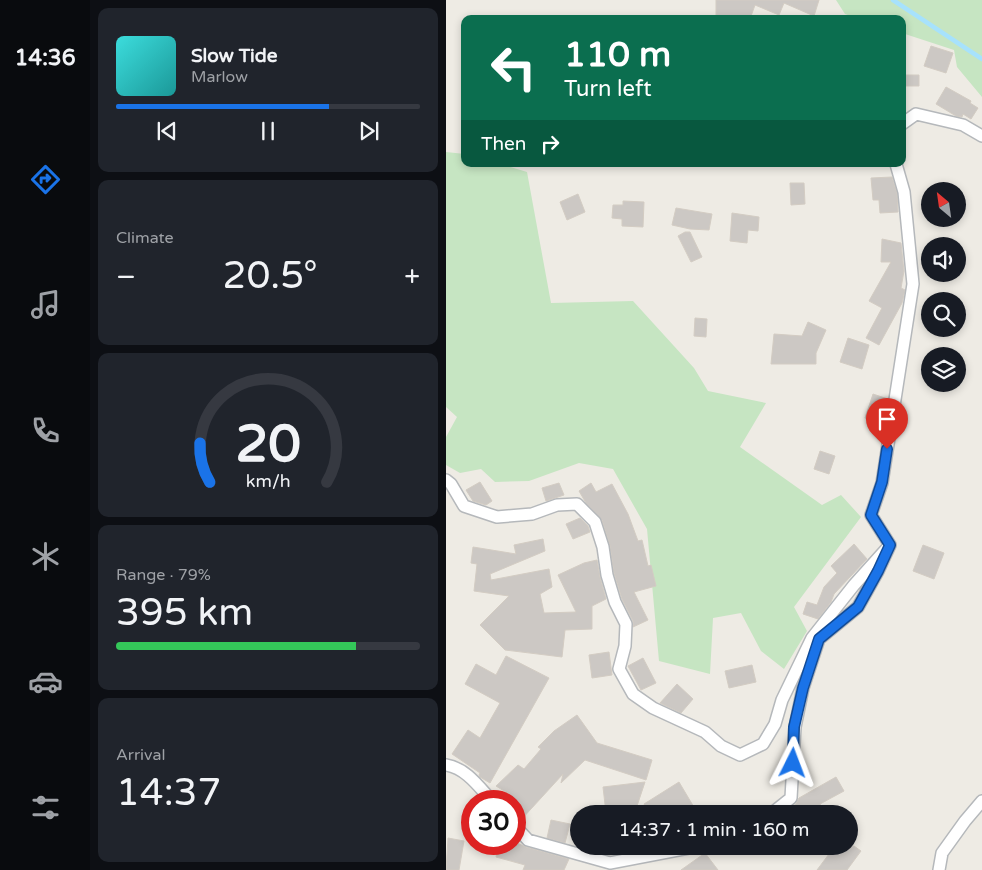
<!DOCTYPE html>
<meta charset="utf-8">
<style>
body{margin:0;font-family:"Varela Round",sans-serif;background:#20242c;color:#f1f3f6;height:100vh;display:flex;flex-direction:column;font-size:19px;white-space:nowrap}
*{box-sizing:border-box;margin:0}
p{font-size:16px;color:#9ea1a6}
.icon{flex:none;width:28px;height:28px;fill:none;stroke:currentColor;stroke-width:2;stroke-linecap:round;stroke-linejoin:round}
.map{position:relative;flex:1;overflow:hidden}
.details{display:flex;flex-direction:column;gap:8px;padding:8px;background:#0d0f14;width:356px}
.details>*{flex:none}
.top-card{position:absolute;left:15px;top:15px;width:445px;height:152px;border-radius:10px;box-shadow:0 2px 8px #0003;background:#0b6e4f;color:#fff;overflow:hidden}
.needle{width:32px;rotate:331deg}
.fabs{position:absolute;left:475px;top:182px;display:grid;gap:10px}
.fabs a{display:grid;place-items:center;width:45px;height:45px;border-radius:50%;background:#171b24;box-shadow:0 2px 8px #0003;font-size:25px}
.speed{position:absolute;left:15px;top:790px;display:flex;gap:10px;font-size:25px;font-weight:700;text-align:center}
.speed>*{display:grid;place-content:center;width:65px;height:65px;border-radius:50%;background:#171b24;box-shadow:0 2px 8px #0003;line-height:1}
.speed .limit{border:8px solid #d22;background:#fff;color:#111}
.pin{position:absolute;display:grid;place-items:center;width:42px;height:42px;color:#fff;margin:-51px -21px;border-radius:50% 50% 50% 0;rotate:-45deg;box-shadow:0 0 5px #0007}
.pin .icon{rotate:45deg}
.me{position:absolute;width:55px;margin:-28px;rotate:3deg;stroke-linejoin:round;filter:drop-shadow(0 0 4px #0008)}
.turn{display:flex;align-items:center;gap:18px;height:105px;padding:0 20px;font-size:22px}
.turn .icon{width:65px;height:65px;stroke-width:2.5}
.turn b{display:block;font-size:35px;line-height:42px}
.then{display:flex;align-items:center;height:48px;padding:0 20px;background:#0003;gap:10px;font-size:19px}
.big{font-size:38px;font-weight:600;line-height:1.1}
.details .tile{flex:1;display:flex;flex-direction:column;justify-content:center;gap:8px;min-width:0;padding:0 18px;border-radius:10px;background:#20242c}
.details .dial{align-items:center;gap:0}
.dial svg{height:130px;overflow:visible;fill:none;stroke:#363941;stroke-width:7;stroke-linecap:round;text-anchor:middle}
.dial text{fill:#f1f3f6;stroke:none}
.song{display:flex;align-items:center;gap:15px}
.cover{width:60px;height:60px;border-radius:8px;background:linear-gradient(135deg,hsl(180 70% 55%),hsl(180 70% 35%))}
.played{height:5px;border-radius:2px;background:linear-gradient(90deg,#1a73e8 70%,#363941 70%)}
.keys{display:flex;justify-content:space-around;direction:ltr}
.heat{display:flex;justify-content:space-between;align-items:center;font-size:28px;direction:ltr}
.charge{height:8px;border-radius:4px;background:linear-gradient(90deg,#34c759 79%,#363941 0)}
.trip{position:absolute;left:124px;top:805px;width:288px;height:50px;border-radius:25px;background:#171b24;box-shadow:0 2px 8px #0003;font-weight:600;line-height:50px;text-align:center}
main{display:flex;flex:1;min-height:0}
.tabs{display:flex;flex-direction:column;width:90px;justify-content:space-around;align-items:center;background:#090b0e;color:#9ea1a6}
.tabs .icon{width:35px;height:35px}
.tabs .current{color:#1a73e8}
.tabs b{font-size:22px;color:#f1f3f6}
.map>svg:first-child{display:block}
.green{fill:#c6e5c2}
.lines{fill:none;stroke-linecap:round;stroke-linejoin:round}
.stream{stroke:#a7e2fc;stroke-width:4.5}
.building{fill:#ccc8c4;stroke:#d3ccc3}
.street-casing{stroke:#b5b8bb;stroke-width:14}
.street{stroke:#fff;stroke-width:11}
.route-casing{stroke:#114b97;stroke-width:12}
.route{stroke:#1a73e8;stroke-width:9}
</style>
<main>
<nav class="tabs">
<b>14:36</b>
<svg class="icon current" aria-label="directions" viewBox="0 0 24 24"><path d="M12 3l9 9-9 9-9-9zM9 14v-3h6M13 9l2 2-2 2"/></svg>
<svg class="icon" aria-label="music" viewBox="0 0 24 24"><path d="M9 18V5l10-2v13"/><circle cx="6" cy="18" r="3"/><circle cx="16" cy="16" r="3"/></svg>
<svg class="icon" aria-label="phone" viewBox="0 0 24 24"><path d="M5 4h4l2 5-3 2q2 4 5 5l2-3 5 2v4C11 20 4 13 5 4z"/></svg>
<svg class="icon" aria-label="climate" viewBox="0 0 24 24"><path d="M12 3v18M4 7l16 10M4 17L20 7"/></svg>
<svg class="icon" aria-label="car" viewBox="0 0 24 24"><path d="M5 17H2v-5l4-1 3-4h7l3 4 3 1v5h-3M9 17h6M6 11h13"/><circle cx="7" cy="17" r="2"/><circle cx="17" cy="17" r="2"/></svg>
<svg class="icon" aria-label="filters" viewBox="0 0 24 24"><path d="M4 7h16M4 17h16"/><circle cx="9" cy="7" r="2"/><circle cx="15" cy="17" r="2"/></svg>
</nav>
<section class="details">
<div class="tile">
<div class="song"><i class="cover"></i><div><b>Slow Tide</b><p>Marlow</p></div></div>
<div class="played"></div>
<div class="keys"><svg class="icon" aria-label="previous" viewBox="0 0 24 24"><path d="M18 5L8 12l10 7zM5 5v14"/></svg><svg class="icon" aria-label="pause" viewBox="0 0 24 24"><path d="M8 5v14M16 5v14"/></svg><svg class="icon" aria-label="next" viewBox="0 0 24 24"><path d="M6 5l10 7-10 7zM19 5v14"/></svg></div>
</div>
<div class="tile"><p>Climate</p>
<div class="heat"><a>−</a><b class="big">20.5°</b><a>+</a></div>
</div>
<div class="tile dial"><svg viewBox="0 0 100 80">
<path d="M14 69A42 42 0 1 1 86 69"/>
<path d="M14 69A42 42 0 0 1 8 45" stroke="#1a73e8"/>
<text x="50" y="56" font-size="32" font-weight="700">20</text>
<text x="50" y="72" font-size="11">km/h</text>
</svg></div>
<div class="tile"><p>Range · 79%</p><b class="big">395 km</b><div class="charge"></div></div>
<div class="tile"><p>Arrival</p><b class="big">14:37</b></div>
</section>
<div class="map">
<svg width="536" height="870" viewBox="0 0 536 870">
<rect width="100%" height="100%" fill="#eeebe4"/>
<path class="green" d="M390,0H536V97L511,67L508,50L456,33V19H413L399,14Z
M0,152L19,154V164H55L81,172L105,303L187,301L248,368L262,391L320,403L294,447L376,505L395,495L415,517L348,607L361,631L338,669L315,651L295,613L267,618L264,674L213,661L201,529L167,469L133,463L83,481L49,482L35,469L14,473L0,465V437L11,417L0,407Z"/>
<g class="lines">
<path class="stream" d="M447,0L536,59"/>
</g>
<path class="building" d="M270,0H373L368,16L338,3L333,15L309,5L304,19H270Z
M485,46L507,53L500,73L478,66Z
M456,75H473V86H456Z
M500,87L525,101L524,103L532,108L525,119L517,114L516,117L510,116L490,104Z
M446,177L451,193L452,212L434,213L433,200H427L425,178Z
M344,183H358L359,204L345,205Z
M132,194L139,212L121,220L114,202Z
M177,201L198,202L197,227L176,226V219L166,218L167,205H177Z
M230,208L266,214L263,230L244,229L226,225Z
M286,213L313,217L312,231L302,230L301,243L284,241Z
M239,232H244L256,257L245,262L232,236Z
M436,239L455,243L458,271L455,288L459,290L456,303L433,345L420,338L436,308L423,301L445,262H435Z
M249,318L261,319L260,337L248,336Z
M362,322L380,330L370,353V364H325L328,334L356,336Z
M402,338L423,345L416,369L394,362Z
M427,394L442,399L438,423L419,418Z
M374,451L389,456L383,474L368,469Z
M34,482L46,501L40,505L27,501L20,490Z
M113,483L118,495L100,501L96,488Z
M145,483L150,492L166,484L182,514L192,541L196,540L202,566L205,565L210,586L188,592L202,620L187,627V621L176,599L168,573L164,546L156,520L140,503L133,491Z
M134,518L142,526L144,532L127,539L120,524Z
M97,539L99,551L44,574L45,580L103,569L106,587L94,594L98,613L130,612L112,575L138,563L151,560L154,577L160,599L146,606V629L119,630L116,657L59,650L34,625L63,596L28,591L31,564L25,563L27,547L70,554L68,545Z
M408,544L421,559L388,594L385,602L372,619L357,614L361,602L371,605L378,587L391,573L385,566Z
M477,545L498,553L488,579L467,571Z
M163,652L166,675L146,678L143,655Z
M60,656L103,678L44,783L34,777L33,775L34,773L6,754L22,730L34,738L54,703L19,684L30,664L50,675Z
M197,658L210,683L195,690L182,666Z
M306,665L310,682L283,688L279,671Z
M231,684L247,699L235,713L214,703Z
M131,715L151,743L206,760L200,780L139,760L115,783L117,774L74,821L69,819V801H56L63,794L50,786L72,765L78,769L95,749L92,747L108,731Z
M390,777L398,791L374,804L378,814H344L342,810L350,804L353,798Z
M199,782L190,809L160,813L157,787Z
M233,782L252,814H204L198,804Z
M105,820L124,824L119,843L101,838Z
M2,838L18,841L13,870H0Z
M69,842L80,847L123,859L118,870H77L79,865L50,857L53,844H69Z
M389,846H408L415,851L401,870H371Z
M259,853L272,870H235Z"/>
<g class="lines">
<defs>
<path id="street" d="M456,124L470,114L517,125L536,136
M0,480L5,484L18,506L51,517L86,514L111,505L131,504L149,522L157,547L161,575L169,602L180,624L179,646L173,669L187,694L207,708L259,732L275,746L294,755L317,744L329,724L336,700L366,638L408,585L444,545
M0,765C20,768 33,787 46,801
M325,814L345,798L349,727L357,688L373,639L412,607L432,571L444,545L425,515L436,483L467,284L458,192L450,164
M69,826L82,840L164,863L253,846
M493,870L496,853L519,821L536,801"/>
</defs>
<use href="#street" class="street-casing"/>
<use href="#street" class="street"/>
</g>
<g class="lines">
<defs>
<path id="route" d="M347,763L348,727L357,688L373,639L412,607L432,571L444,545L425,515L436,482L441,449"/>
</defs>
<use href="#route" class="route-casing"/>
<use href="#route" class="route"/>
</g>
</svg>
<div class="fabs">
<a><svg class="needle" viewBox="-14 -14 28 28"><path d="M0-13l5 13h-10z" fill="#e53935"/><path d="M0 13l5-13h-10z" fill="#9ea1a6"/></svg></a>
<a><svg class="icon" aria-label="sound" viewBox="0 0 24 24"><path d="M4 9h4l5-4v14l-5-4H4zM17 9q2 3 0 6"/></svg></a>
<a><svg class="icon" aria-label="search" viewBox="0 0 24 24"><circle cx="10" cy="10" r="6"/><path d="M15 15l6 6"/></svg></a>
<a><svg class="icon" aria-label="layers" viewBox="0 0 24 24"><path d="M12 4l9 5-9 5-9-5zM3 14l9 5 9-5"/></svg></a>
</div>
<div class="speed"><div class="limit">30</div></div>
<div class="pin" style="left:441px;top:449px;background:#d93025"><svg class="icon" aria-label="arrive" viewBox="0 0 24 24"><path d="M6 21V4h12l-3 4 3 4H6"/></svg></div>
<svg class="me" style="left:347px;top:763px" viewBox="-20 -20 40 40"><path d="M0-17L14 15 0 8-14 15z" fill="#1a73e8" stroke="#fff" stroke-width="4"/></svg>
<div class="trip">14:37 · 1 min · 160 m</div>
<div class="top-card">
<div class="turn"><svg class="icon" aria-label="left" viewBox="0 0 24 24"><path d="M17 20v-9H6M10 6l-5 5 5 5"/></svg><div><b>110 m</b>Turn left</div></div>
<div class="then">Then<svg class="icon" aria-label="right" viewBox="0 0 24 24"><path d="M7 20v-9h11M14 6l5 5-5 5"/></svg></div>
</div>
</div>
</main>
